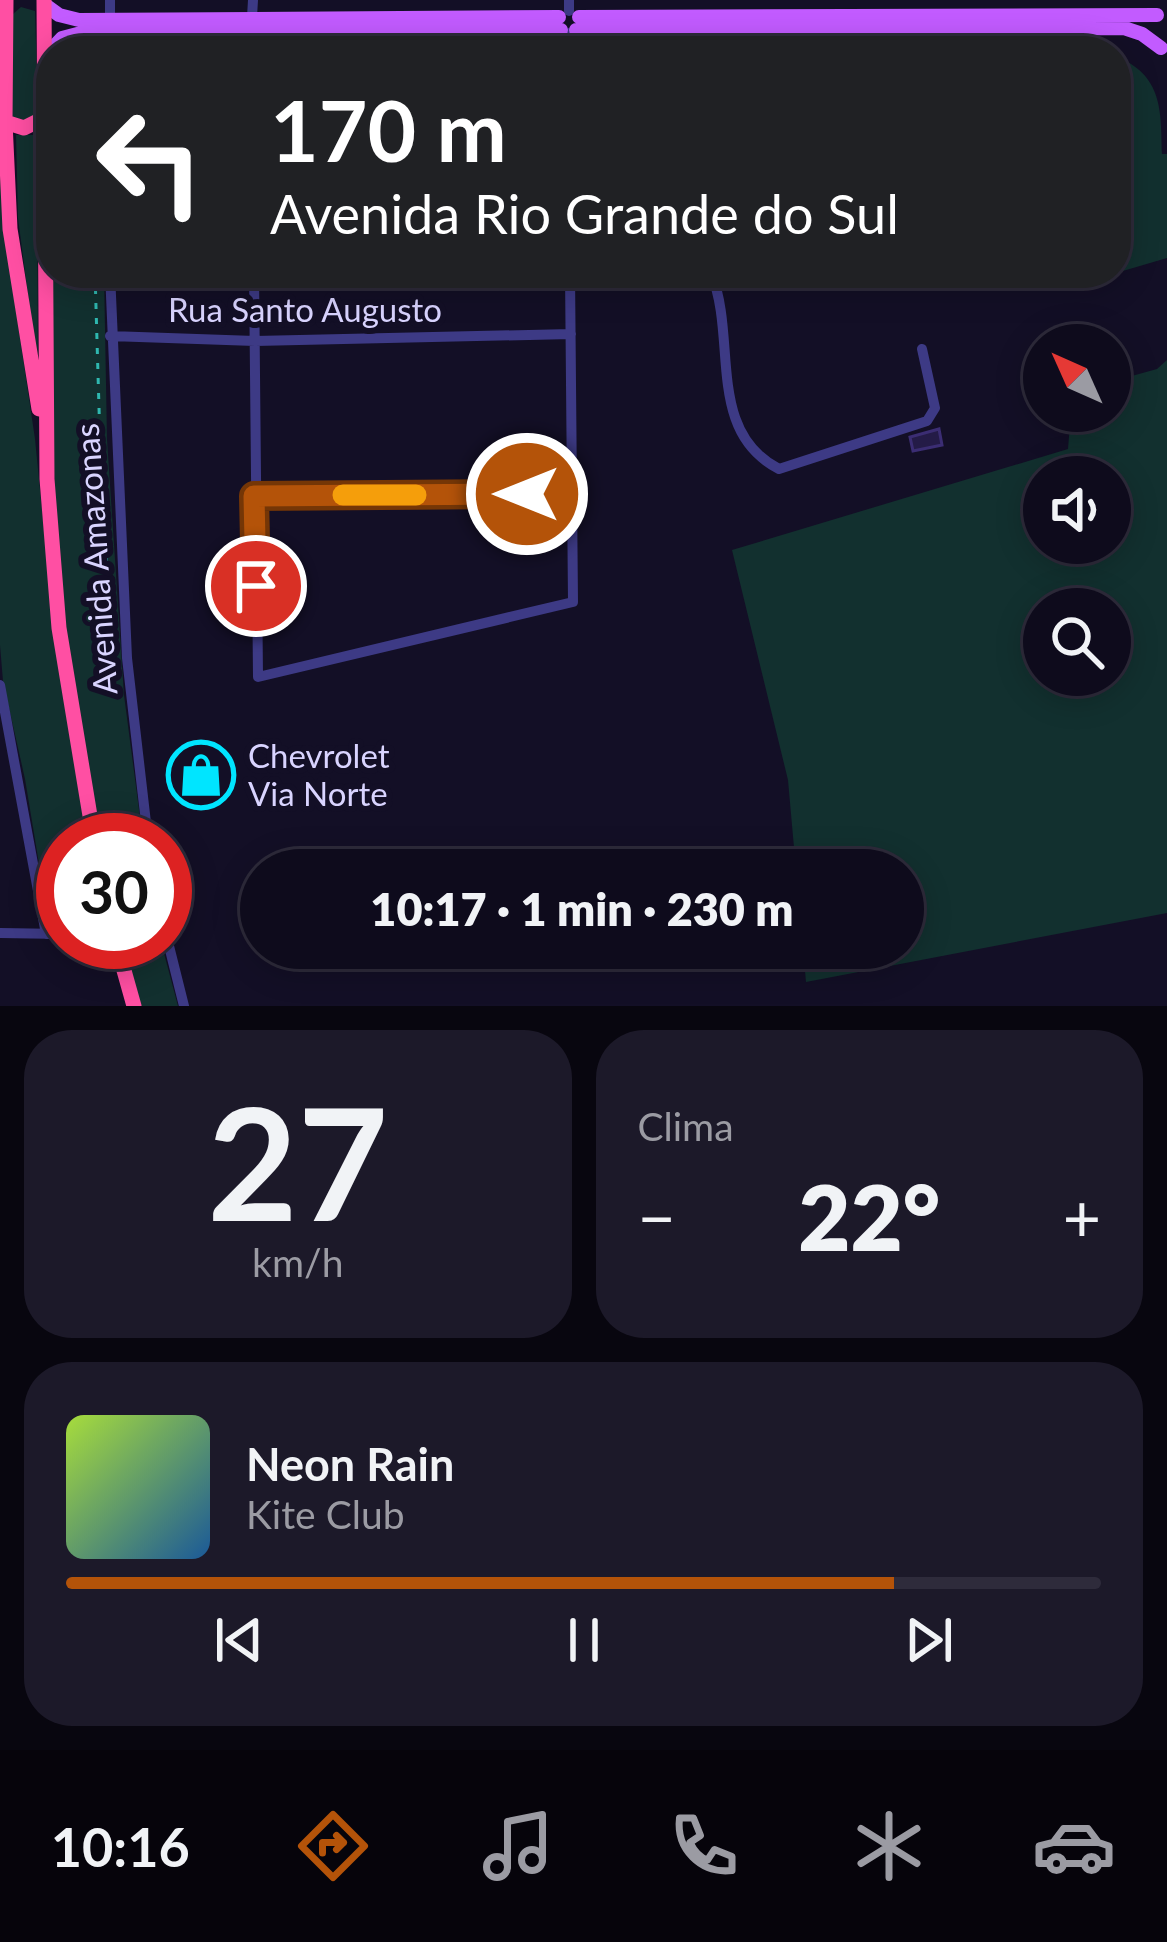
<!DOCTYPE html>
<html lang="pt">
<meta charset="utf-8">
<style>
body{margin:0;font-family:Lato,sans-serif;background:#1c1929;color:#f1f3f6;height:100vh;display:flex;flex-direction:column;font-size:45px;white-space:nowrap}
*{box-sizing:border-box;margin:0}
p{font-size:39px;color:#9b9ba3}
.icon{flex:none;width:66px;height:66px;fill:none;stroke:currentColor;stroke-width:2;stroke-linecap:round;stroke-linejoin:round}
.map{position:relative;height:1006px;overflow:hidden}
.drawer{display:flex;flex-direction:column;gap:24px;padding:24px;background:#08060f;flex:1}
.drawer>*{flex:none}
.hud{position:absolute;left:36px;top:36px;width:1095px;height:252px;border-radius:48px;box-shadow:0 6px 30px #0003,0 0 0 3px #2e2b3b;background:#202124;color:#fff;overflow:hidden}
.needle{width:78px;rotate:315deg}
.fabs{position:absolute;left:1023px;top:324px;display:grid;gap:24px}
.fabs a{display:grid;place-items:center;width:108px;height:108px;border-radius:50%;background:#0e0b1c;box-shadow:0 6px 30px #0003,0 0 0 3px #2e2b3b;font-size:60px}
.speed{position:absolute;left:36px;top:813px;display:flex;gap:24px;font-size:60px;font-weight:700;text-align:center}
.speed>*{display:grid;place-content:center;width:156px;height:156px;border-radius:50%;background:#0e0b1c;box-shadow:0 6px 30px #0003,0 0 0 3px #2e2b3b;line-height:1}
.speed .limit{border:18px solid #d22;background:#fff;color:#111}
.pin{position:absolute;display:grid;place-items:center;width:102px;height:102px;color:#fff;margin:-51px;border:6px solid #fff;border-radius:50%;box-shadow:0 3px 12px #0007}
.me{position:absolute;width:132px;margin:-66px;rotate:270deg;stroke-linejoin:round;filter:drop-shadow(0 0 9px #0008)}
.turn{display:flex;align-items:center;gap:42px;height:252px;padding:0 36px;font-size:54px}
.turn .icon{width:156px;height:156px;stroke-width:2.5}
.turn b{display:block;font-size:84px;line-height:102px}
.big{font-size:90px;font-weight:800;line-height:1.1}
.drawer .widget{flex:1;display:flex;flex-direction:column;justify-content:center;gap:18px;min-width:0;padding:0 42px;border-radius:48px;background:#1c1929}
.drawer .dial{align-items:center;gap:0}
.dial b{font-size:156px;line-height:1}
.song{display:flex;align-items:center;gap:36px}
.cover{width:144px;height:144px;border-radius:18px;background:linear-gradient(135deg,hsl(80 70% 55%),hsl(210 70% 35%))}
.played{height:12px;border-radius:6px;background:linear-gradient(90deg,#b45309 80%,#2e2b3b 80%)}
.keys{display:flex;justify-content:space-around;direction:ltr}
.heat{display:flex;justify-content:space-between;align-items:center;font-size:66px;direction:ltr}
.drawer .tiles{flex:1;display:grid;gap:24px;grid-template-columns:1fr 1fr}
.widget:last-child{grid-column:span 2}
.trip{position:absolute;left:240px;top:849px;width:684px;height:120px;border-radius:60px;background:#0e0b1c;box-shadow:0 6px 30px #0003,0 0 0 3px #2e2b3b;font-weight:800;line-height:120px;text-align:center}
.tab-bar{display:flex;height:192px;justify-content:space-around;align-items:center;background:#06040b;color:#9b9ba3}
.tab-bar .icon{width:84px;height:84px}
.tab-bar .on{color:#b45309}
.tab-bar b{font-size:54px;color:#f1f3f6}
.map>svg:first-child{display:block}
.green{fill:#12302f;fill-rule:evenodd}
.building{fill:#241b47;stroke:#3b2d73;stroke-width:3}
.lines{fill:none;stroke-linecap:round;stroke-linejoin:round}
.path{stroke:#2fb8b0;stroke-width:3;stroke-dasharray:6 9;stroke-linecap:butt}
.minor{stroke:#3d3a85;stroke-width:10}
.major{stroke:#c25bff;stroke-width:14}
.highway{stroke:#ff4fa3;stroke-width:15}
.route-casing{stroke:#753606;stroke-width:30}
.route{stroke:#b45309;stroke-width:21}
.slow{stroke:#f59e0b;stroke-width:21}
.labels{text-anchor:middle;stroke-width:12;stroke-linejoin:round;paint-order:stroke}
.street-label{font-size:33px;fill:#d9d4ff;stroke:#130f26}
.poi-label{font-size:33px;fill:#d9d4ff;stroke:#130f26;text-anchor:start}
</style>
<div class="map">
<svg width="1167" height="1006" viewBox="0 0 1167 1006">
<rect width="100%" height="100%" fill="#130f26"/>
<path class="green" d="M21,7L35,11L38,111L27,122L15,121L11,114L13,14Z
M1116,56C1163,76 1161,110 1162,154H1167V258L1116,273Z
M0,123L8,256L35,439L56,651L87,840H63V919L46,906L25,779L3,681L0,645Z
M16,135H37L38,372L18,218Z
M51,273H104L107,439L124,695L143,840H101C88,768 72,695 64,622C52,506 52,390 51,273Z
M1167,360V913L806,982L803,948H903V870H796L788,780L732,550L1068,449L1071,411H1110V382L1157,369ZM1044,477H1110V543H1044ZM1044,609H1110V675H1044Z
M121,942H161L178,1006H140Z"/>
<path class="building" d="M939,429L942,445L913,451L910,437Z"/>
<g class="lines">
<path class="path" d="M95,273L101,475L112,645"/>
<path class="minor" d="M110,0V51
M253,0L252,17L259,25L253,34V51
M569,0V11
M569,51V33
M110,273L127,658L148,840
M254,273L258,677L573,602L570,273
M711,273C738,338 705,431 779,469L927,421L935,408L922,349
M110,336L255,341L571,334
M254,496L572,494
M0,685L46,934
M165,930L184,1006
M0,933L63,934"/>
<path class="major" d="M44,4L59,15L79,20L559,17
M579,17L1157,15
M576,30L1124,28L1142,34L1161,48
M44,57L62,38L81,33L561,30"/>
<path class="highway" d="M6,0L5,122L10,229L39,409
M44,0L47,479L59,628L94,840
M5,122L24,128L46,117
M116,942L134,1006"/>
</g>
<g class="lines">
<defs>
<path id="route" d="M256,586L254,496L527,494"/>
</defs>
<use href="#route" class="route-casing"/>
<use href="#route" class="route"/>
<path class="slow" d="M343,495H416"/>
</g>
<defs>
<symbol id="shop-ring" viewBox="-11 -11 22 22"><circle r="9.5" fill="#130f26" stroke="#00e5ff" stroke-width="1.5"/><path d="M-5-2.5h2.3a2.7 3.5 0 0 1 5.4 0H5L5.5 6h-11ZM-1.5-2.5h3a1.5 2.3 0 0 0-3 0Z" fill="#00e5ff"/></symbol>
</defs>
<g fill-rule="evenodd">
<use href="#shop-ring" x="163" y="737" width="76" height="76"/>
</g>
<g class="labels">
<g class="street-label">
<text x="305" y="322">Rua Santo Augusto</text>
<text transform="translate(96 559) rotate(-94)" y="12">Avenida Amazonas</text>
</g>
<g class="poi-label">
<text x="248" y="768">Chevrolet<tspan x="248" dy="38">Via Norte</tspan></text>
</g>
</g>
</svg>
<div class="fabs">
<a><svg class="needle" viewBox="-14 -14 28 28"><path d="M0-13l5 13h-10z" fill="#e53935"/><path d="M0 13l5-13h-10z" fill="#9b9ba3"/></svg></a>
<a><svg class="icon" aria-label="sound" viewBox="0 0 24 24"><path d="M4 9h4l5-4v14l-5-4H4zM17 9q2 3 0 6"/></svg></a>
<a><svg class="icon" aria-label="search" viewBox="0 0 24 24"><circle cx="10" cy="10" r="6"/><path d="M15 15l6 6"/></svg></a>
</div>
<div class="speed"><div class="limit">30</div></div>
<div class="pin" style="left:256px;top:586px;background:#d93025"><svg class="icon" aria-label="arrive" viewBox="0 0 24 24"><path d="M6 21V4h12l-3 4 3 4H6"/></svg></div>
<svg class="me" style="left:527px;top:494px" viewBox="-20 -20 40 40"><circle r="17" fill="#b45309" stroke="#fff" stroke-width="3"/><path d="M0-11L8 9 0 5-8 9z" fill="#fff"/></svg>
<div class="trip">10:17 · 1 min · 230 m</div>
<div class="hud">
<div class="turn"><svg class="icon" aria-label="left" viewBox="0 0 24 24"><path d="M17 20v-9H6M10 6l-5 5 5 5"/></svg><div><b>170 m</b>Avenida Rio Grande do Sul</div></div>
</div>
</div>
<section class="drawer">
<div class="tiles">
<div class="widget dial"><b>27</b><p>km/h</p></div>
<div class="widget"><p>Clima</p>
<div class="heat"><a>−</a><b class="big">22°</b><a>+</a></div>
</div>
<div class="widget">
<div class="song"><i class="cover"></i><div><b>Neon Rain</b><p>Kite Club</p></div></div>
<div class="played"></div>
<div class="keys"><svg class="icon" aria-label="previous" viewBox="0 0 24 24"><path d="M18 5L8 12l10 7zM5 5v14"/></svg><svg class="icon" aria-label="pause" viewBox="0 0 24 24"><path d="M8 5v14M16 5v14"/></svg><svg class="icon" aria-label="next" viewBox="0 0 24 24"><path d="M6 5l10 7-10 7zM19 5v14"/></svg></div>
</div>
</div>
</section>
<nav class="tab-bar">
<b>10:16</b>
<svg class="icon on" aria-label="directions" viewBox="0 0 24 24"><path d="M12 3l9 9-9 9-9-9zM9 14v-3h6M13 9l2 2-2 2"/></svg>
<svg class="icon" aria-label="music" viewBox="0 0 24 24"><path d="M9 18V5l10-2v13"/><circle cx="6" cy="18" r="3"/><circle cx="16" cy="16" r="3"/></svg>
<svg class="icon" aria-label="phone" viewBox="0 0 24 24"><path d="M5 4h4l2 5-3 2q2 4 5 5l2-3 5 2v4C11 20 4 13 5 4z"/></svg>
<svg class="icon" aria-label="climate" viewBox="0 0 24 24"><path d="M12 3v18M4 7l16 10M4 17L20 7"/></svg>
<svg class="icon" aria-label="car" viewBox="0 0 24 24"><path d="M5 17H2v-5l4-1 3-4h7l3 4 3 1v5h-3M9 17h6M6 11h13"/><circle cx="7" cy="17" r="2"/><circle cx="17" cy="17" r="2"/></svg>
</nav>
